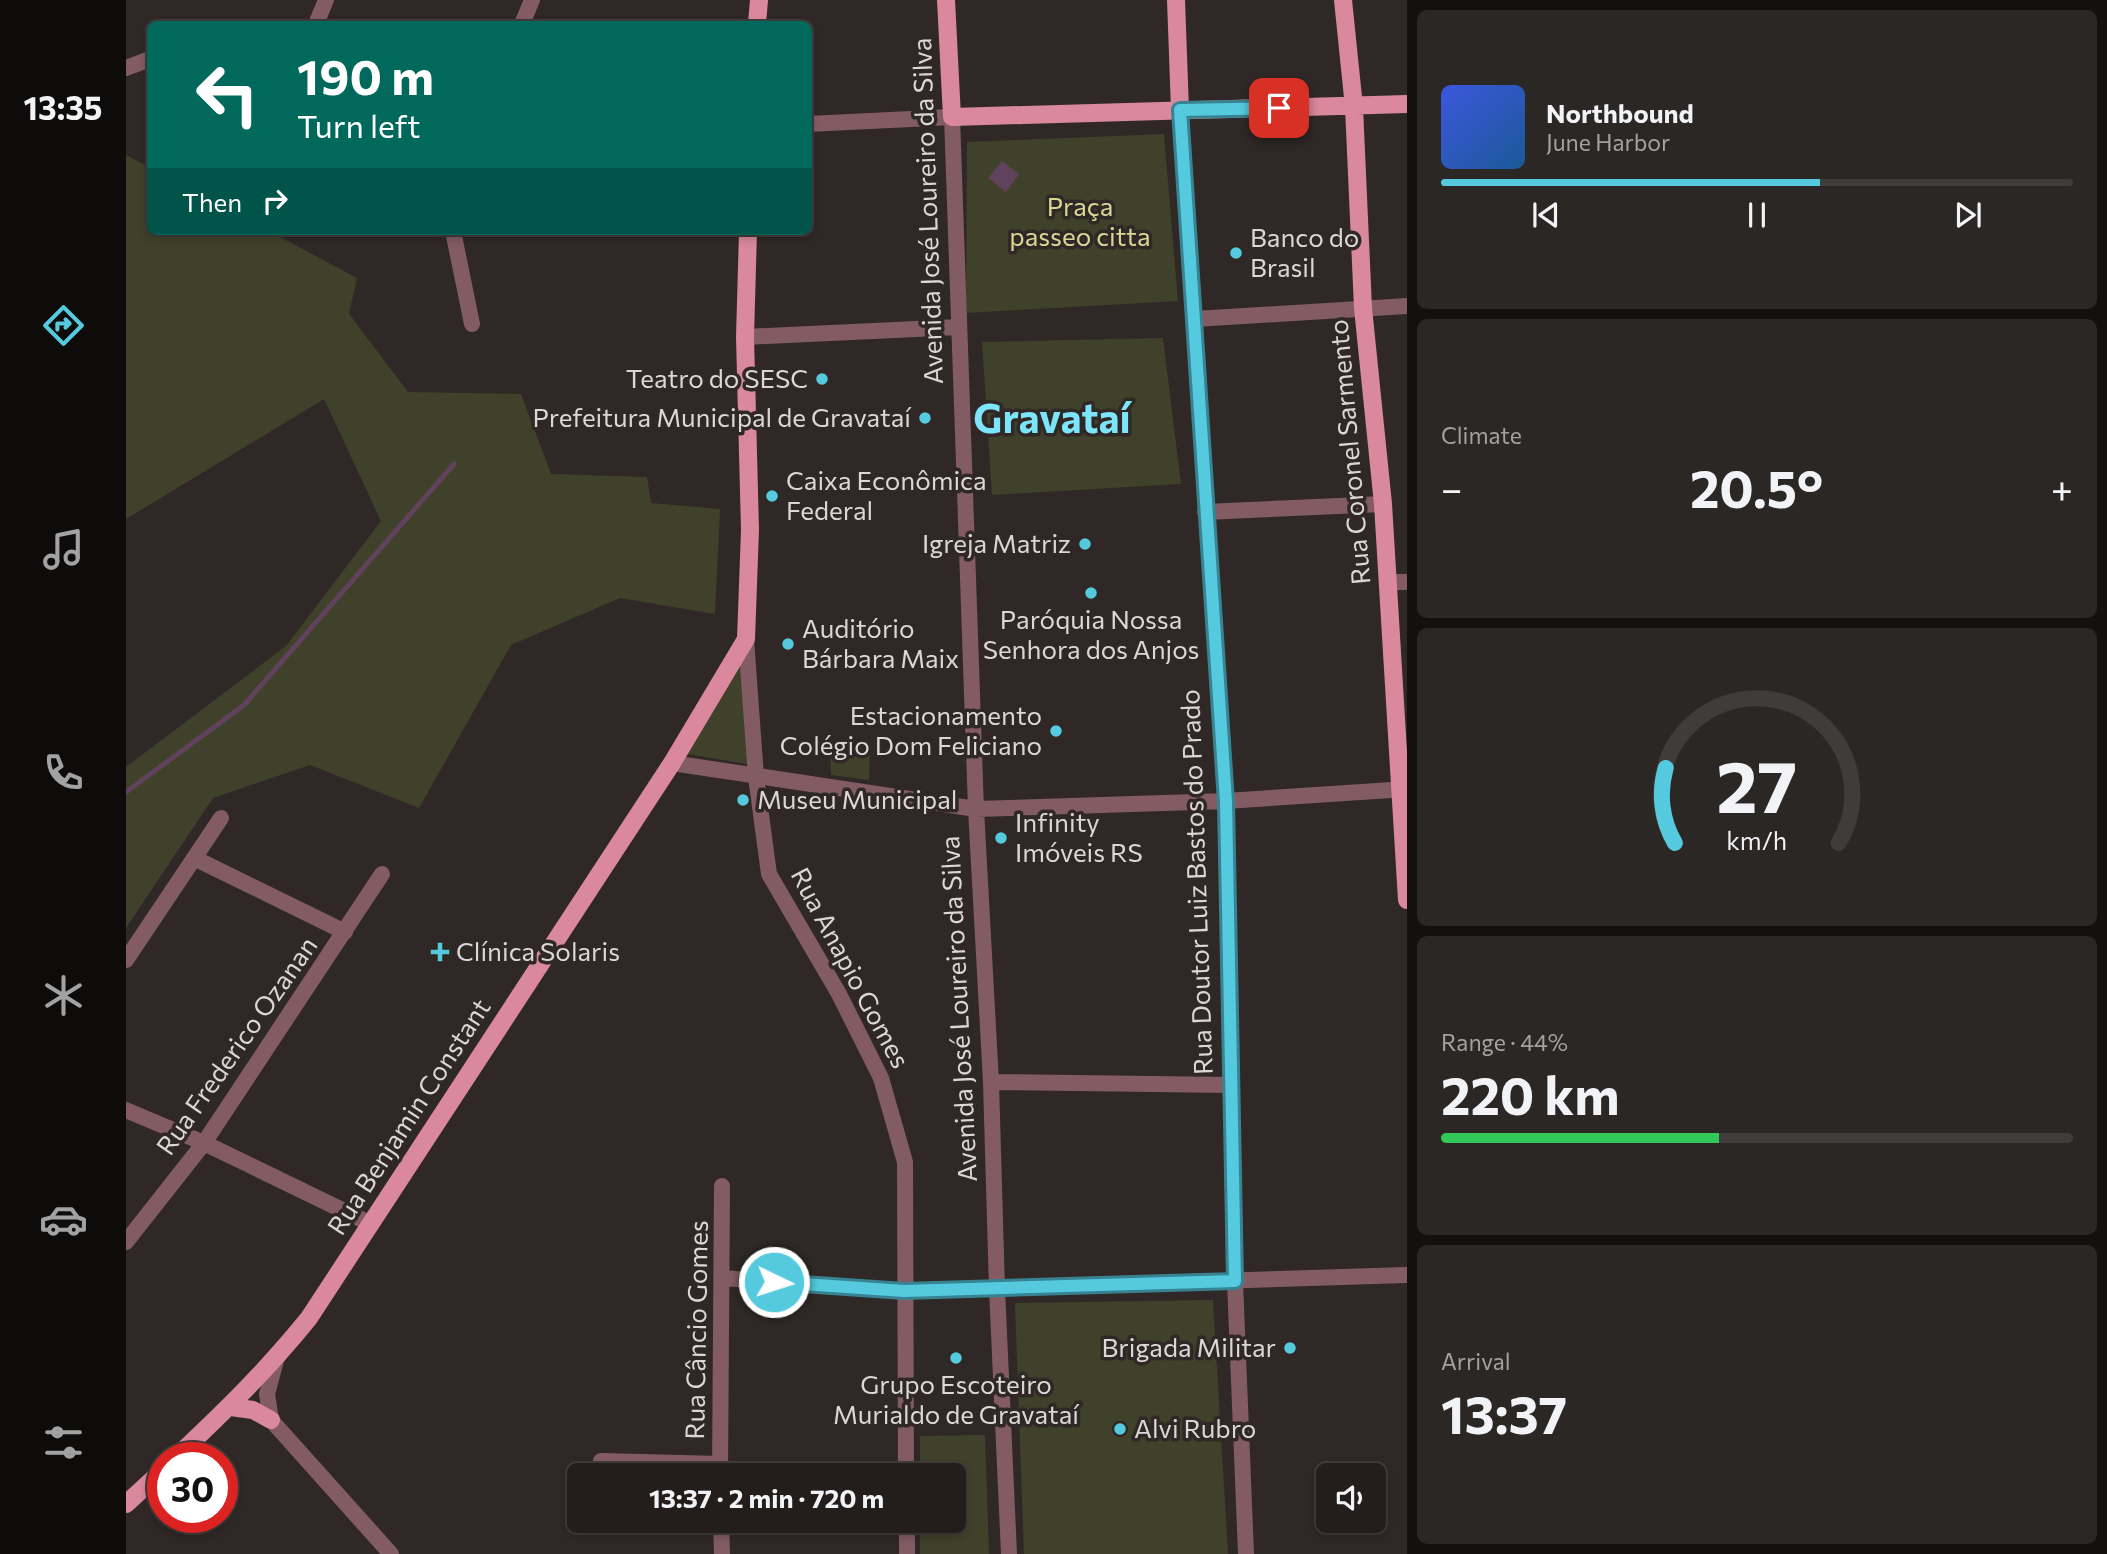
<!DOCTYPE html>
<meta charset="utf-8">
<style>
body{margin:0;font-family:Commissioner,sans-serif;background:#2b2725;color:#f1f3f6;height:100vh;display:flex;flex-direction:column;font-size:26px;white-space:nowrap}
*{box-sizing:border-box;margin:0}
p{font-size:23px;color:#a3a2a3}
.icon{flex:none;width:38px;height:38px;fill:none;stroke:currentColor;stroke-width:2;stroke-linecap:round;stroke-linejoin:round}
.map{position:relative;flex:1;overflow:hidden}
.details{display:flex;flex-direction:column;gap:10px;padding:10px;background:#13100f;width:700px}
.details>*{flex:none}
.banner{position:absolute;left:21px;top:21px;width:665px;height:214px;border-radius:10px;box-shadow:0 4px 10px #0003,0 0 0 2px #403c3b;background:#00695c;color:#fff;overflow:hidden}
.buttons{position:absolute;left:1190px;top:1463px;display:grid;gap:14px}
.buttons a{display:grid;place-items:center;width:70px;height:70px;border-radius:10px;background:#231e1c;box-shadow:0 4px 10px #0003,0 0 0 2px #403c3b;font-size:35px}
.speed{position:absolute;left:21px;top:1442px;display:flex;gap:14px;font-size:35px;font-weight:700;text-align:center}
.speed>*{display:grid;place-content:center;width:91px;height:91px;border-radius:50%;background:#231e1c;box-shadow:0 4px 10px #0003,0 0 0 2px #403c3b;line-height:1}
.speed .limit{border:10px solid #d22;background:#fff;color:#111}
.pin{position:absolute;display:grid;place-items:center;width:60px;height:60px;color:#fff;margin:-30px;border-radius:14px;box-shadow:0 4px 10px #0006}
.me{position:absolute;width:77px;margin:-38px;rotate:94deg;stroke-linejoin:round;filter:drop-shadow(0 0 5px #0008)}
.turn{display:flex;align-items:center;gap:24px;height:147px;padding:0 35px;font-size:32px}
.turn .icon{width:91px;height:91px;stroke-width:2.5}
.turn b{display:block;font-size:49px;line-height:60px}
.then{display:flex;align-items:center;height:66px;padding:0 35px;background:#0003;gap:14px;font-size:26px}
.big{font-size:52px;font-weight:700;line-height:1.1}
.details .widget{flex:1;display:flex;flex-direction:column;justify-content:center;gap:10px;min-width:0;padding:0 24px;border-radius:10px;background:#2b2725}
.details .dial{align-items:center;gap:0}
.dial svg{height:182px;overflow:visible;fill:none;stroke:#403c3b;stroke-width:7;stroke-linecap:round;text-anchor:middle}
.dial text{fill:#f1f3f6;stroke:none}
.song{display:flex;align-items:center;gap:21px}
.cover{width:84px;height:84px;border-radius:10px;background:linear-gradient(135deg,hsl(230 70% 55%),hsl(210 70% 35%))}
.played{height:7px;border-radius:4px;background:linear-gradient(90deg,#55cadf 60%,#403c3b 60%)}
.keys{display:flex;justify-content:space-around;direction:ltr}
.heat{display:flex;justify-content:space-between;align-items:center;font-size:38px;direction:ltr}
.charge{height:10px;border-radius:5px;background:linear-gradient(90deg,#34c759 44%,#403c3b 0)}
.trip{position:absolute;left:441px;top:1463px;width:399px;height:70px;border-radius:10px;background:#231e1c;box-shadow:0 4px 10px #0003,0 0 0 2px #403c3b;font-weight:700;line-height:70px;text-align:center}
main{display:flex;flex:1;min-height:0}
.menu{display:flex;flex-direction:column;width:126px;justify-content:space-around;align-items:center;background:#0e0c0b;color:#a3a2a3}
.menu .icon{width:49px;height:49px}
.menu .current{color:#55cadf}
.menu b{font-size:32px;color:#f1f3f6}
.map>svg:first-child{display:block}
.green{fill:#40412a}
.water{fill:#61425d}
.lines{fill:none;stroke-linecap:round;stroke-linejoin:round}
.stream{stroke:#61425d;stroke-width:5}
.minor{stroke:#825b63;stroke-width:16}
.major{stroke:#d9899b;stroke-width:18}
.route-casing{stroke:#378391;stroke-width:18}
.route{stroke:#55cadf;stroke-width:12}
.poi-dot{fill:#55cadf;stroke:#2f2826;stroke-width:2.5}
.labels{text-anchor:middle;stroke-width:7;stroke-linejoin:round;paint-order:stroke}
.park-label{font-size:26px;fill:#d7d894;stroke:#2f2826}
.street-label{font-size:26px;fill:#dcd7d6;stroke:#2f2826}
.poi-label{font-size:26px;fill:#dcd7d6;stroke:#2f2826;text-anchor:start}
.town-label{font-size:40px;font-weight:bold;fill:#7de5f9;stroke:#2f2826}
</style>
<main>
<nav class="menu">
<b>13:35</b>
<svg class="icon current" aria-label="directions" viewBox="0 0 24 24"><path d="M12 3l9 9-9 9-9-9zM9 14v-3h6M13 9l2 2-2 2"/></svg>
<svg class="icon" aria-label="music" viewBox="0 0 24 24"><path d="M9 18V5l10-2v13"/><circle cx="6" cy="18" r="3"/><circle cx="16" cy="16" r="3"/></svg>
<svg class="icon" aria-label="phone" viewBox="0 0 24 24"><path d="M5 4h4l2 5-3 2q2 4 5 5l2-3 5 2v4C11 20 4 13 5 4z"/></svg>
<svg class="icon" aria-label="climate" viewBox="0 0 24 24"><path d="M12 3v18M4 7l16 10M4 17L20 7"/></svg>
<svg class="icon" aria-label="car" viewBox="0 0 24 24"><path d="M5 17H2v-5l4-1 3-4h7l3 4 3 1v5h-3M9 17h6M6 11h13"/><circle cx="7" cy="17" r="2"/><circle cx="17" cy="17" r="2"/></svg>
<svg class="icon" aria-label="filters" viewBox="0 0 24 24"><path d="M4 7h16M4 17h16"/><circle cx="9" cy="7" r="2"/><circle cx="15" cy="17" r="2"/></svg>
</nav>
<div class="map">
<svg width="1281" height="1554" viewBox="0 0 1281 1554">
<rect width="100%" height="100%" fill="#2f2826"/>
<path class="green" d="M1038,134L1052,301L840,313L841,142Z
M0,155L24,168V231H143L231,278L223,314L282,392L395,394L425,474L521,477L525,503L594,509L589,614L494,598L385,645L293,808L184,765L87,798L0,928V767L160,646L255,521L198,399L0,519Z
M1037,338L1055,484L866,495L856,342Z
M615,662L622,764L560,754Z
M704,752L744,753L743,780L705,775Z
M1087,1300L1102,1554H898L889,1303Z
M859,1435L863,1554H794V1521H828V1475H794V1436Z"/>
<path class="water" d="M876,161L893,174L880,192L862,178Z"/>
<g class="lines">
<path class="stream" d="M0,792L118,705L328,464"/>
<path class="minor" d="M190,24L200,0
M396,24L406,0
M0,68L24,59
M1054,110L1100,801L1109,1281L1120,1554
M682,124L826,117L850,809L865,1082L871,1289L883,1554
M327,231L346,324
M1069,319L1281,306
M619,337L832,327
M1079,512L1257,504
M1263,582H1281
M620,639L630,777L643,874L713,994L755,1078L779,1162L780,1475
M546,763L850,809L1100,801L1281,789
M68,858L219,932
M0,960L95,818
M865,1082L1104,1085
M0,1110L78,1143L245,1224
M0,1242L78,1143L256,874
M596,1278L778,1291L1281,1275
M151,1357L141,1394L145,1420L265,1554
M475,1461L594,1464
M594,1475L596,1186
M595,1521L596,1554
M781,1521V1554"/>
<path class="major" d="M820,0L826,117L1281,104
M1050,0L1054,110
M1217,0L1228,107L1237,308L1257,504L1281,900
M631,24L633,0
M105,1407L127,1410L145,1420
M49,1458C98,1412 141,1370 183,1318L546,763L620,639L624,530L619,337L622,231
M0,1504L37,1470"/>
</g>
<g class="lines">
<defs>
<path id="route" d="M648,1282L778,1291L1109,1281L1100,802L1054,110L1153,108"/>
</defs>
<use href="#route" class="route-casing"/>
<use href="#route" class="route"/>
</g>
<g class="poi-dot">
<circle cx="1110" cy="253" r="7"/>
<circle cx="696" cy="379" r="7"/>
<circle cx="799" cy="418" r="7"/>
<circle cx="646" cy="496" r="7"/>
<circle cx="959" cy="544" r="7"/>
<circle cx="965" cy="593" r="7"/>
<circle cx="662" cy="644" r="7"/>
<circle cx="930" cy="731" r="7"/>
<circle cx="617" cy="800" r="7"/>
<circle cx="875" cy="838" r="7"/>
<path d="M310.5 941.5h7v7h7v7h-7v7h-7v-7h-7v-7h7z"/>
<circle cx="1164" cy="1348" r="7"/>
<circle cx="830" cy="1358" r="7"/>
<circle cx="994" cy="1429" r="7"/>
</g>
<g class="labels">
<g class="park-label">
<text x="954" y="216">Praça<tspan x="954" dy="30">passeo citta</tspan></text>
</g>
<g class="street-label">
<text transform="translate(802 211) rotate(-92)" y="9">Avenida José Loureiro da Silva</text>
<text transform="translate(1224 452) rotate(-95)" y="9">Rua Coronel Sarmento</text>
<text transform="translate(1071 882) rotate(-92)" y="9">Rua Doutor Luiz Bastos do Prado</text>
<text transform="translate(724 968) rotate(62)" y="9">Rua Anapio Gomes</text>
<text transform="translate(833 1009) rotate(-93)" y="9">Avenida José Loureiro da Silva</text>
<text transform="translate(111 1046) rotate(-55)" y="9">Rua Frederico Ozanan</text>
<text transform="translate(283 1117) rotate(-57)" y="9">Rua Benjamin Constant</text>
<text transform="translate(571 1330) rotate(-89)" y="9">Rua Câncio Gomes</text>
</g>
<g class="poi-label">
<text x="1124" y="247">Banco do<tspan x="1124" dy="30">Brasil</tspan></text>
<text x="682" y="388" text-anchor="end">Teatro do SESC</text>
<text x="785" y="427" text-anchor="end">Prefeitura Municipal de Gravataí</text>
<text x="660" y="490">Caixa Econômica<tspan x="660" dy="30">Federal</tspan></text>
<text x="945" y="553" text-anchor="end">Igreja Matriz</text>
<text x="965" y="629" text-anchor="middle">Paróquia Nossa<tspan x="965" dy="30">Senhora dos Anjos</tspan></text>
<text x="676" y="638">Auditório<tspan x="676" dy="30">Bárbara Maix</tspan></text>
<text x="916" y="725" text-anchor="end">Estacionamento<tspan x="916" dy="30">Colégio Dom Feliciano</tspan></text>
<text x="631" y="809">Museu Municipal</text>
<text x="889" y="832">Infinity<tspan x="889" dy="30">Imóveis RS</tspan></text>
<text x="330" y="961">Clínica Solaris</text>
<text x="1150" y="1357" text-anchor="end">Brigada Militar</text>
<text x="830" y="1394" text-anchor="middle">Grupo Escoteiro<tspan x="830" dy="30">Murialdo de Gravataí</tspan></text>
<text x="1008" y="1438">Alvi Rubro</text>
</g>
<g class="town-label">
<text x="926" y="433">Gravataí</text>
</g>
</g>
</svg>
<div class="buttons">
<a><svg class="icon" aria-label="sound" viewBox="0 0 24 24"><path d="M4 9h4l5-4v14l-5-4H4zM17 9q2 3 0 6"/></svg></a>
</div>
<div class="speed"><div class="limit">30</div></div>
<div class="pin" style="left:1153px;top:108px;background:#d93025"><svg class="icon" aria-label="arrive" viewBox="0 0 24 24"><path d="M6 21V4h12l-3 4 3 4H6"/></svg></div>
<svg class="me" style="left:648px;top:1282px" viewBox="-20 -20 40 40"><circle r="17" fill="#55cadf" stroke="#fff" stroke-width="3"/><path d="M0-11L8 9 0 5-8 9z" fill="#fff"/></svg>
<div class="trip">13:37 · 2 min · 720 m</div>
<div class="banner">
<div class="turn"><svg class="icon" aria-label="left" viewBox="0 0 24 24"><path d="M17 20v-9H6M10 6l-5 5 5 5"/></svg><div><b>190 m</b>Turn left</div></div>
<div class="then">Then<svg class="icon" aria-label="right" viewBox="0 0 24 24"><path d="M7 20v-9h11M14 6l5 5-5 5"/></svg></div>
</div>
</div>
<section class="details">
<div class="widget">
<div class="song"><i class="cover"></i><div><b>Northbound</b><p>June Harbor</p></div></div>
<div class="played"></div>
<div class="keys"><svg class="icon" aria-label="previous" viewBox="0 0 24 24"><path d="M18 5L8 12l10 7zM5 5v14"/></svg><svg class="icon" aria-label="pause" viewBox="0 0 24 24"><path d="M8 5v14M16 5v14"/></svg><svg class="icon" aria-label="next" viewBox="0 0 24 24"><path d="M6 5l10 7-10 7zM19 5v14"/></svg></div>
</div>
<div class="widget"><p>Climate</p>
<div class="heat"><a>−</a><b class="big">20.5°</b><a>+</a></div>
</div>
<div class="widget dial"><svg viewBox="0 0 100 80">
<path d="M14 69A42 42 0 1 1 86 69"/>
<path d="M14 69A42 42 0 0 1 10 36" stroke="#55cadf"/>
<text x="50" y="56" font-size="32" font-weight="700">27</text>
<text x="50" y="72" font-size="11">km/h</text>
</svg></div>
<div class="widget"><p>Range · 44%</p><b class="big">220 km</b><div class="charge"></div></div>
<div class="widget"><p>Arrival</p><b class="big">13:37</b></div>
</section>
</main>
